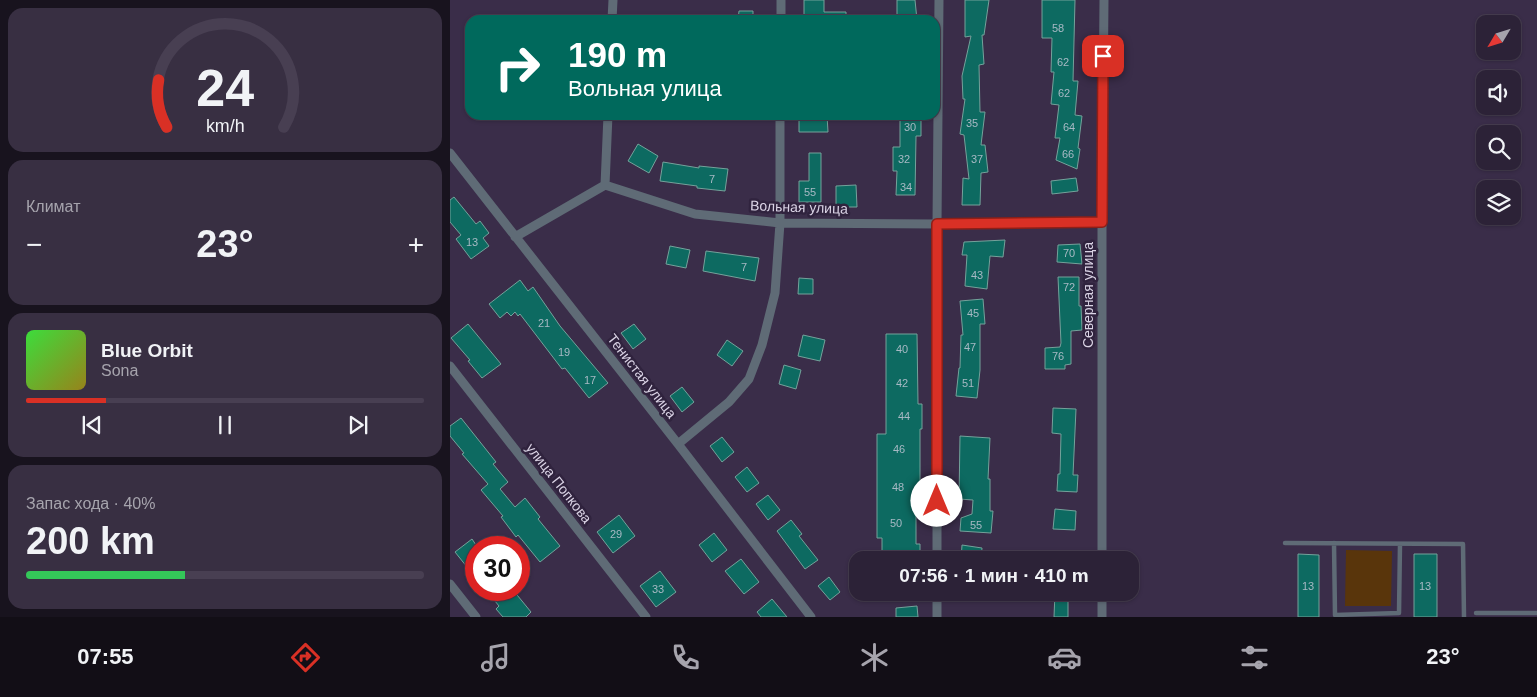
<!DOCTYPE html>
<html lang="ru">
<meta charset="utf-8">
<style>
body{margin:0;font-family:Arial,sans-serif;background:#382f42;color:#f1f3f6;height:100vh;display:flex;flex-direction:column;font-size:19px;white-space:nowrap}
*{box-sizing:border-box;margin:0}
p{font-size:16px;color:#a6a4ad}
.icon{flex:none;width:28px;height:28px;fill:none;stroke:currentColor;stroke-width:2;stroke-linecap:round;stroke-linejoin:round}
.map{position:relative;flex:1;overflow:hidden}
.drawer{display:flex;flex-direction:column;gap:8px;padding:8px;background:#18131e;width:450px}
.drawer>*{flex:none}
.hud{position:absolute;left:15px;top:15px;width:475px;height:105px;border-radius:15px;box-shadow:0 1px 4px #0004,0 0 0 1px #483f52;background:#00695c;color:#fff;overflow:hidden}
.needle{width:32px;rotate:232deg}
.controls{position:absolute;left:1026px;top:15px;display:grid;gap:10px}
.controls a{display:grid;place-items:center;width:45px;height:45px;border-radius:10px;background:#2c2237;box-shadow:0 1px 4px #0004,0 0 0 1px #483f52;font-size:25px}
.speed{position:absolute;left:15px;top:536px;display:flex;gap:10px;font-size:25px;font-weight:700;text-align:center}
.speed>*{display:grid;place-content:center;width:65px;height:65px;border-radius:50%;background:#2c2237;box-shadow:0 1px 4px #0004,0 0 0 1px #483f52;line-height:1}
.speed .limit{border:8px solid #d22;background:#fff;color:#111}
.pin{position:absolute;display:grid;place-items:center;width:42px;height:42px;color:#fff;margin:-21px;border-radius:10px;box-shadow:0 2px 8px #0006}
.me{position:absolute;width:55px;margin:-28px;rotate:0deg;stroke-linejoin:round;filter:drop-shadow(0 0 4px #0008)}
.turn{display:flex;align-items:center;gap:18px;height:105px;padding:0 20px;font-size:22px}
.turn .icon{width:65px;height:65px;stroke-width:2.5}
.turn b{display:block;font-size:35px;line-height:42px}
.big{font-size:38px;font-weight:700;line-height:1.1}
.drawer .widget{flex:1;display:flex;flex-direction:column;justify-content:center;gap:8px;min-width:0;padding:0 18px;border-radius:15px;background:#382f42}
.drawer .dial{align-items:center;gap:0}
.dial svg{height:130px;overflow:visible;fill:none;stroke:#483f52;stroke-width:7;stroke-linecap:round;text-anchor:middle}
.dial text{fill:#f1f3f6;stroke:none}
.song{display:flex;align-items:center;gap:15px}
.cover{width:60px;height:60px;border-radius:8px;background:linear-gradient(135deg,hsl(120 70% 55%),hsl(50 70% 35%))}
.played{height:5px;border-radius:2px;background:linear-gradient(90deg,#d93025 20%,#483f52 20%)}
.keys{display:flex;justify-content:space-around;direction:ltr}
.heat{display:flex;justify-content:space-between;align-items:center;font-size:28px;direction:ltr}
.charge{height:8px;border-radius:4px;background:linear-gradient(90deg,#34c759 40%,#483f52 0)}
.trip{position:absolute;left:399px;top:551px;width:290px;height:50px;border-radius:15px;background:#2c2237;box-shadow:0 1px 4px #0004,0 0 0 1px #483f52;font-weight:700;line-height:50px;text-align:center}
.tab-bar{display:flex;height:80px;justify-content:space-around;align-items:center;background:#120e16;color:#a6a4ad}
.tab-bar .icon{width:35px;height:35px}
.tab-bar .current{color:#d93025}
.tab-bar b{font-size:22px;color:#f1f3f6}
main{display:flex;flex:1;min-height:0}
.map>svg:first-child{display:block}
.green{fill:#59350b}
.building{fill:#0d6a61;stroke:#74a29b}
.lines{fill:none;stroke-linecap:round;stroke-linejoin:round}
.service{stroke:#5f6b76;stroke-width:4.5}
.minor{stroke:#5f6b76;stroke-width:9}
.route-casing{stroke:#8d1f18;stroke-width:12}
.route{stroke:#d93025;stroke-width:9}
.labels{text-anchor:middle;stroke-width:5;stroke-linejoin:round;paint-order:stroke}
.number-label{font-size:11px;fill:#a7b9c4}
.street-label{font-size:14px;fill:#dad3e5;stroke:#30233e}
</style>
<main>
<section class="drawer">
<div class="widget dial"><svg viewBox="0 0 100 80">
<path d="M14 69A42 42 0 1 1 86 69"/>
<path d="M14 69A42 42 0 0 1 9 40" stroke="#d93025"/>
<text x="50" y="56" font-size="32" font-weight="700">24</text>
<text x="50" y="72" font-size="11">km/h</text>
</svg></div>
<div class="widget"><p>Климат</p>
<div class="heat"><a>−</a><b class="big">23°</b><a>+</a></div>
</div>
<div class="widget">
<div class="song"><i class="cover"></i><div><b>Blue Orbit</b><p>Sona</p></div></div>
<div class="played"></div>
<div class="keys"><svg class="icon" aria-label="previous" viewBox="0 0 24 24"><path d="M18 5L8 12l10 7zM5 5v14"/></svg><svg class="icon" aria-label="pause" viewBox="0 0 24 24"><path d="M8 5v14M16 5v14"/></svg><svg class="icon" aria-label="next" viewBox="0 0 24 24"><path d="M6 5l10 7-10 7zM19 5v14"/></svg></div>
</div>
<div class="widget"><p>Запас хода · 40%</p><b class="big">200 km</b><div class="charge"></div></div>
</section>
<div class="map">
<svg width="1087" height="617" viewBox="0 0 1087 617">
<rect width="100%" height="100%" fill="#3a2d49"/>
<path class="green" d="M896,550L942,551L941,606H895Z"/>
<path class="building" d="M354,0H374V12H396V20H354Z
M447,0H465L467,20H447Z
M515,0H539L534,35H532L534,64L529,65L530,112H535L531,145H535L538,172L531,173L530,205H512L513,178L519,179L514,135L510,134L515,99H513L512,76L521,36L515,37Z
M592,0H625L623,81H628L625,115L632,116L628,148L630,149L627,169L606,160L610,138H605L609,105L601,104L604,72H601L602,38H592Z
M289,11H303V20H288Z
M349,115H377L378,132H349Z
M450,119H471V136H466L465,195H446L447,171H443V147H450Z
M188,144L208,156L199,173L178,161Z
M359,153H371V202H349V181H359Z
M213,162L249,168V166L278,169L275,191L247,188V186L210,181Z
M626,178L628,191L602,194L601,181Z
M406,185L407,207H386V186Z
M4,197L26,224L30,221L39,233L33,238L39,246L21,259L6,239L11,235L0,222V200Z
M555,240L553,257L540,256L537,289L515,286L517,255H512L514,242Z
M630,244L632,264L607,262L608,245Z
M220,246L240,250L236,268L216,264Z
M256,251L309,258L305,281L253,271Z
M608,277H629V306H631L632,330L621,331V364L615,365V369H595V348L610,347L611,343Z
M349,278L363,279V294H348Z
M70,280L78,291L83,287L110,326L158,383L139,398L115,368L112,369L70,314L68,316L65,312L61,316L57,312L50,318L39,304Z
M533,299L535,324H530V370L527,398L506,396L509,368H510L511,335H513L510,301Z
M18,324L51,364L32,378L18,361L20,360L1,338Z
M184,324L196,339L183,349L171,333Z
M436,334H467L468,404H472V429H470V501H466V544H470V560H432V538H427V434H436Z
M353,335L375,340L370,361L348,356Z
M277,340L293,351L282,366L267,355Z
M334,365L351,370L346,389L329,384Z
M232,387L244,402L232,412L220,396Z
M603,408L626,409L623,475H628L627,492L607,491L608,474H610L611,434L602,433Z
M11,418L46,462L43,464L58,482L50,489L65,507L75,498L90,517L88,519L110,546L90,562L68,535L66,537L51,517L53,516L31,490L38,484L12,454L14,453L0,436V426Z
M510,436L540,438L538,479H540V511H543L541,533L510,531L511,518L522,514L523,500L509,499Z
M272,437L284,452L272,462L260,446Z
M297,467L309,483L297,492L285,477Z
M318,495L330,510L318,520L306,504Z
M605,509L626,511L625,530L603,529Z
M169,515L185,536L163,553L147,532Z
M341,520L352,534L349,536L368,560L355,569L327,531Z
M264,533L277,550L262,562L249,545Z
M22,539L26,545V559L17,567L5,552Z
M512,545L532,548L531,560H511Z
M848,554L869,555V617H848Z
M964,554H987V617H964Z
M291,559L309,582L294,594L275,571Z
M210,571L226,592L206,607L190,586Z
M379,577L390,592L380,600L368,586Z
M36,590H63L81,612L76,617H53L46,609L49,606Z
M605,592H622V601H618V617H604Z
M322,599L337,617H311L307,612Z
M467,606L468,617H446V608Z"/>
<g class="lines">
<path class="service" d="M835,543L1013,544L1014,617
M884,543L885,615L949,613L950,544
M1026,613H1087"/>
<path class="minor" d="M162,20L163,0
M331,20V0
M0,153L228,444L361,617
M155,185L158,115
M65,237L155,185L245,214L330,223L487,224L652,222
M0,366L196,617
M228,444L279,402L299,379L312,345L325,293L330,223V115
M487,560V224L489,0
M652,560V222L654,0
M0,584L26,617
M652,592V617
M487,617V592"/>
</g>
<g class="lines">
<defs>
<path id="route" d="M487,501V224L652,222L653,56"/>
</defs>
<use href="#route" class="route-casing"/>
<use href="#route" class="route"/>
</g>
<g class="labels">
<g class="number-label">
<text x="608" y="32">58</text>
<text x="613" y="66">62</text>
<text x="614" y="97">62</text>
<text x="522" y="127">35</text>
<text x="460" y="131">30</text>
<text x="619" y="131">64</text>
<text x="618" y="158">66</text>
<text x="454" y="163">32</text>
<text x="527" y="163">37</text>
<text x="262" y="183">7</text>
<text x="456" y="191">34</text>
<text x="360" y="196">55</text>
<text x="22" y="246">13</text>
<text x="619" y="257">70</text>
<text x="294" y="271">7</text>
<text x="527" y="279">43</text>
<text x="619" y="291">72</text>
<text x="523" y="317">45</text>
<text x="94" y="327">21</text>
<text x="520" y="351">47</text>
<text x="452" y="353">40</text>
<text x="114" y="356">19</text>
<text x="608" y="360">76</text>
<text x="140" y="384">17</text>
<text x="452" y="387">42</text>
<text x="518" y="387">51</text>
<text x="454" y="420">44</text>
<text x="449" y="453">46</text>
<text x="448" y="491">48</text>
<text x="446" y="527">50</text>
<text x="526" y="529">55</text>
<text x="166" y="538">29</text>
<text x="858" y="590">13</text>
<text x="975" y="590">13</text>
<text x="208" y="593">33</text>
</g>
<g class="street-label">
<text transform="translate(349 207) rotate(2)" y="5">Вольная улица</text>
<text transform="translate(638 295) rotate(-90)" y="5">Северная улица</text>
<text transform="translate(192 376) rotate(52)" y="5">Тенистая улица</text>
<text transform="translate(109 483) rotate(52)" y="5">улица Попкова</text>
</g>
</g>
</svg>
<div class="controls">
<a><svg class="needle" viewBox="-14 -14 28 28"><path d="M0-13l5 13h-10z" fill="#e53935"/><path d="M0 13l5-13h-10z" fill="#a6a4ad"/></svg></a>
<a><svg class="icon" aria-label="sound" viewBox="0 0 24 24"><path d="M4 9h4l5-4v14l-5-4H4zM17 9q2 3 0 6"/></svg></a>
<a><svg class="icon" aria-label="search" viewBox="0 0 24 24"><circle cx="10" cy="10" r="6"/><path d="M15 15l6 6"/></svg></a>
<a><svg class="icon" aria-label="layers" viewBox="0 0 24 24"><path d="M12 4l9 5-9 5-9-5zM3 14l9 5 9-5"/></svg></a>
</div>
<div class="speed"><div class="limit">30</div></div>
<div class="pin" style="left:653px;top:56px;background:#d93025"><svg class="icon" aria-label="arrive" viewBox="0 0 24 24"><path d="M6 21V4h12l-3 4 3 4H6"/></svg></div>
<svg class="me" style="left:487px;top:501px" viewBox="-20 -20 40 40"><circle r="19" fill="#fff"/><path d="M0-13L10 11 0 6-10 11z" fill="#d93025"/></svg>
<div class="trip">07:56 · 1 мин · 410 m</div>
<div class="hud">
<div class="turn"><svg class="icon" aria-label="right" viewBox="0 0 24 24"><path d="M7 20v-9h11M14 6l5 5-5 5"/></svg><div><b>190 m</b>Вольная улица</div></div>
</div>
</div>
</main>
<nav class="tab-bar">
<b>07:55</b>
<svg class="icon current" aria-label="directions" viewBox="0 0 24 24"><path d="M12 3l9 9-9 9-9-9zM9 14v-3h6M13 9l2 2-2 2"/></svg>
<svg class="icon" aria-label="music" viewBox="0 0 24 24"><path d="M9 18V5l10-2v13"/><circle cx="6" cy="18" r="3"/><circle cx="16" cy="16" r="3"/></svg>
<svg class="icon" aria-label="phone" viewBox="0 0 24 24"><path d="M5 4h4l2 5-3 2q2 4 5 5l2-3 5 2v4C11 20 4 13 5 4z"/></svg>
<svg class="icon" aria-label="climate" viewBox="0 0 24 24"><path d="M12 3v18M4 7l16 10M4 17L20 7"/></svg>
<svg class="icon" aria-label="car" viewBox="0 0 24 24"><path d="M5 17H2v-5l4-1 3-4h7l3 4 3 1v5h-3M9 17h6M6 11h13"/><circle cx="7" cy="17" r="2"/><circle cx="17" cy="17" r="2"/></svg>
<svg class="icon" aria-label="filters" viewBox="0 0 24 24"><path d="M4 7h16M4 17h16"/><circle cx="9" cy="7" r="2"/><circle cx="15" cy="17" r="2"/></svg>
<b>23°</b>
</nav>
